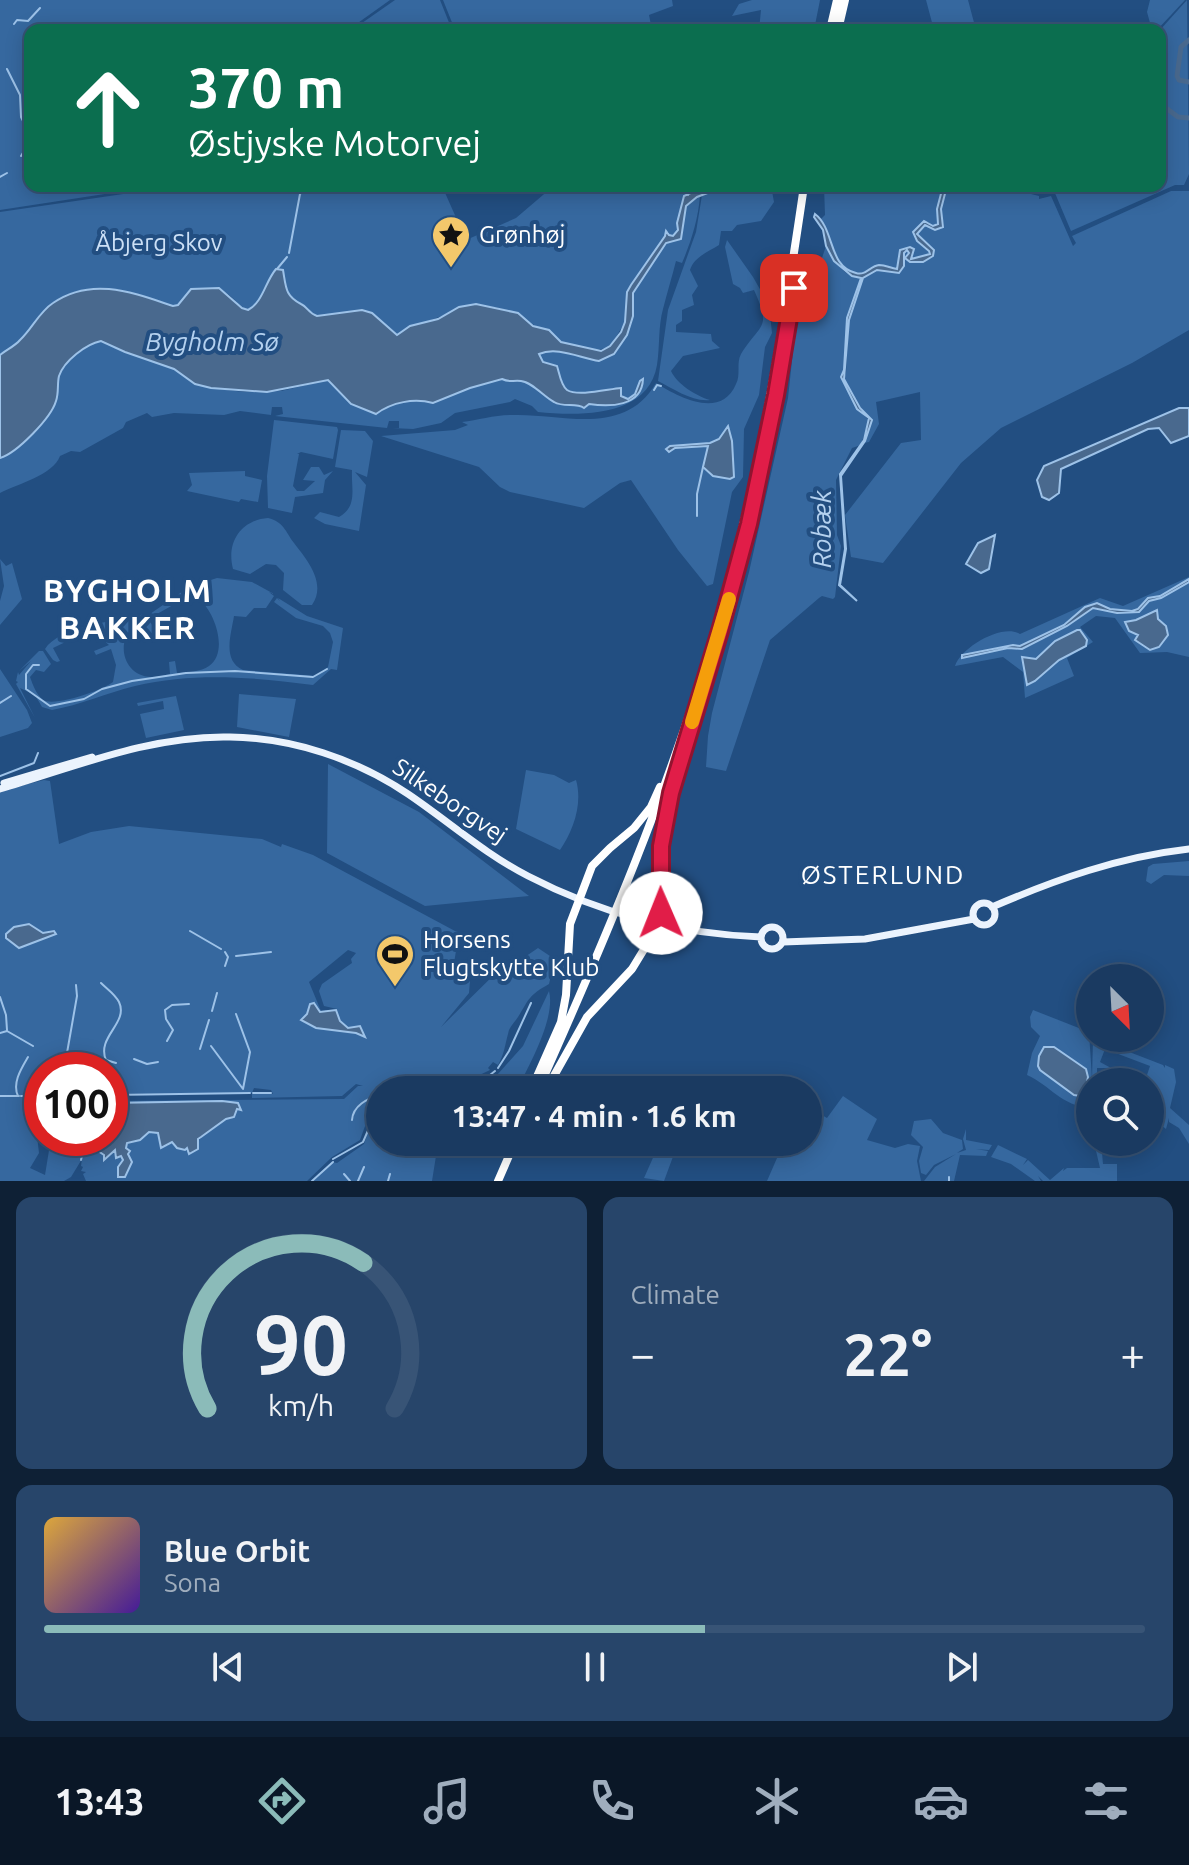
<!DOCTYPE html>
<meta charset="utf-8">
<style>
body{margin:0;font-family:Ubuntu,sans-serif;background:#27456a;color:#f1f3f6;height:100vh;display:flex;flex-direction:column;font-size:30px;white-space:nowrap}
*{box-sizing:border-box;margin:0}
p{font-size:26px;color:#9fadbd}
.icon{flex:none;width:44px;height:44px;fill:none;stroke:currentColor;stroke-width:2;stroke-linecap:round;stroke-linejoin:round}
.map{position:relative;height:1181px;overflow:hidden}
.sheet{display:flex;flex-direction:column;gap:16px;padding:16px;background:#0e2035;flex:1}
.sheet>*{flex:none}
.top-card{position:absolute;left:24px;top:24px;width:1142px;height:168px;border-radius:16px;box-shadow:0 4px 20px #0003,0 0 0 2px #385476;background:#0b6e4f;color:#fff;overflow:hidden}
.needle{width:52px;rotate:156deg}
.buttons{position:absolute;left:1076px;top:964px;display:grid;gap:16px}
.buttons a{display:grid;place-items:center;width:88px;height:88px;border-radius:50%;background:#1a3a61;box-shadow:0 4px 20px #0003,0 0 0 2px #385476;font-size:40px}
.speed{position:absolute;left:24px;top:1052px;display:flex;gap:16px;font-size:40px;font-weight:700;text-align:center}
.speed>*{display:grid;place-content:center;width:104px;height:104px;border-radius:50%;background:#1a3a61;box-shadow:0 4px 20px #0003,0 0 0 2px #385476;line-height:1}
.speed .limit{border:12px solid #d22;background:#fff;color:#111}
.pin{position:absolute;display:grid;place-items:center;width:68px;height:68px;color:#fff;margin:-34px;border-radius:16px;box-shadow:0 4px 12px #0006}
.me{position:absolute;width:88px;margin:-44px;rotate:359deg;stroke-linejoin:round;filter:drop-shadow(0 0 6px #0008)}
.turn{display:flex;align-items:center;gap:28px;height:168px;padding:0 32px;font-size:36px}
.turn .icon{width:104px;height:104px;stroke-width:2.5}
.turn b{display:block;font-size:56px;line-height:68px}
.big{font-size:60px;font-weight:700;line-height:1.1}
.sheet .card{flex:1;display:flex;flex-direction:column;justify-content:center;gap:12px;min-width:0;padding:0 28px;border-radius:16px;background:#27456a}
.sheet .dial{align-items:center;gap:0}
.dial svg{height:208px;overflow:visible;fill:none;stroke:#385476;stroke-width:7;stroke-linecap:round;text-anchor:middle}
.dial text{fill:#f1f3f6;stroke:none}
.song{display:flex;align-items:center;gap:24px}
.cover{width:96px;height:96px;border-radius:12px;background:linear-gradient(135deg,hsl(40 70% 55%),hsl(260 70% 35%))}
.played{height:8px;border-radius:4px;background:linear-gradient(90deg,#8bbbb9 60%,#385476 60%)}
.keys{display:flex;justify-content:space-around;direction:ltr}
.heat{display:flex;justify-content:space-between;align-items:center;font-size:44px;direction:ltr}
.sheet .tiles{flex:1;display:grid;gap:16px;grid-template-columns:1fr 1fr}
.card:last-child{grid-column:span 2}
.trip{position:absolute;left:366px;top:1076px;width:456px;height:80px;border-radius:40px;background:#1a3a61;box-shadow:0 4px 20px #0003,0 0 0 2px #385476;font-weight:700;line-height:80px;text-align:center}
.tab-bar{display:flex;height:128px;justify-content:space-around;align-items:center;background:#0a1727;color:#9fadbd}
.tab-bar .icon{width:56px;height:56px}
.tab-bar .on{color:#8bbbb9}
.tab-bar b{font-size:36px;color:#f1f3f6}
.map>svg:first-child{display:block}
.green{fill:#36689f;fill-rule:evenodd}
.water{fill:#49698e;stroke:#9dc2e8;stroke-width:2}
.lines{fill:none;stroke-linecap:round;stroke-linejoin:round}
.stream{stroke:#9dc2e8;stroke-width:2}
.river{stroke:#49698e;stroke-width:5}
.primary{stroke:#ebf3fd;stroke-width:7}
.highway{stroke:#fff;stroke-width:8}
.route-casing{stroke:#92132f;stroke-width:20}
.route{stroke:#e11d48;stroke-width:14}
.slow{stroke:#f59e0b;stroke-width:14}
.labels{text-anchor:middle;stroke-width:8;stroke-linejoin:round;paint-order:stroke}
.poi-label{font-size:24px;fill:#fff;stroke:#224e81;text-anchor:start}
.park-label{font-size:24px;fill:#cce0f6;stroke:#224e81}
.street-label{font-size:24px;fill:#fff;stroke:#224e81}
.water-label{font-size:26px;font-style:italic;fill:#b4d1ef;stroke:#224e81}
.neighbourhood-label{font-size:26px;letter-spacing:2px;fill:#fff;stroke:#224e81}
.district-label{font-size:32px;font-weight:bold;letter-spacing:2px;fill:#fff;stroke:#224e81}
</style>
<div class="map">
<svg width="1189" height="1181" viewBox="0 0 1189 1181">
<rect width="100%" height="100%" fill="#224e81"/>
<path class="green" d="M0,0H390L348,30L331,27V30H30V186H157L0,210Z
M395,0H440L452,30H352Z
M443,0H672L673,6L649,15L652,30H455Z
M752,0H820L814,30H759L761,10L732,16L739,4Z
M926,0H968L976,30H934Z
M1150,0H1185L1157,30H1152L1147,12Z
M1187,0L1189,174L1184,185H1175L1071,231L1052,186H1160V30Z
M178,186H442L466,240L516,218L550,189L549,186H700V189L684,196L677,222L678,230L675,236L668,235L669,232L666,234L627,292L625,322L610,347L597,350L561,342L549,330L544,331C530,323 514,312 499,308C474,301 419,323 397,335L372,313L362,310L317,316C308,313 308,307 301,304C285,296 286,287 283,270C259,284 266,300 248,310C238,306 235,298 226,293C216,287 202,290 191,289L178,305L173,306C134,292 91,276 53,303C39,312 32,329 20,340C15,346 6,350 0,355V212Z
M726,186H764L772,191L774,202L761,221L737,225L732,231H721L719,245C708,252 694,257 690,270L698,286L692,295L694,305L682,310V321L676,325V332L711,334L712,341L720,348L683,356L671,371C677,384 696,396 710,400C692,402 674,389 658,381L668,310L696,232L702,195Z
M824,186H943L937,209L938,224L933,226L928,222L914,230L917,241L929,251V254L911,259L913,254L912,247L900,251L897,269L886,266L872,267L862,273C832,273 834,237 821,219L825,215Z
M947,186H1026L1027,193L1039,196V199L1051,196L1073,246L1076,243L1072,236L1171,191H1189V330L1132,363L1001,428L961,463L883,563L851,557L845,515L901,443L921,440L920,392L876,402L879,424L869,442L864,443L871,419L860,408L844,379L846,372L849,320L863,278L876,270L899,273L904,267V252L908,250L909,252L906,256L917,263L931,258L934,250L917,234L925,225L935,230L944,227L941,209Z
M700,196C698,220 691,242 682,263L676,261C672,277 667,293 663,309C658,327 660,346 657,365C648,418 579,416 538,412L532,406L515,399L510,402L455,413L441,423L413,429L392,428H399V421H389L387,428L275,416L283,414L282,407H272L271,415L240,411L224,415L174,413L152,417L147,413L126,422L123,428L80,452L71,451L60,456C53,475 18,484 0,493V458C17,452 51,418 56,401C59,393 57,384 59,376C64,360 86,344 101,341L125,352L174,369L195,384L211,388L244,392L281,391L328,380L351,404L376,414C392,402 414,398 433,403L470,388L502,379C511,384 518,378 527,383C549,395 553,406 581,405L584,408L589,404C606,407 626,405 640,392L643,379L640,381L635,394L628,399L621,396L620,388C608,389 577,397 567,390C561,386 559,372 557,366L543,362L539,355C556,346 580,357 599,361L614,354L627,335L633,316V293L644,275L666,243L682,235L686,206Z
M727,240L753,277L769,305L772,333L765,347L759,395L744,429L743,477L732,492L713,584L707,586L678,550L631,480L620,483L584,508L510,492L500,487L479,467L381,436L455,430L468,425L462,422C478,420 495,415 512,415C562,413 624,438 656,383C678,397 721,420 736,384C741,375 736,363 741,354C761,322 772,330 754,290L743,293L740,288L733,284L725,247Z
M826,246C836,261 841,276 861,278L847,318L844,370L841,377L857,409L869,420L861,445L852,448L836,480L837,535L841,546L835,597L833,599L822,596L819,598L770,640L726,771L706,767L708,736L712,713L749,572L788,398L800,286L813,285Z
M274,420L337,427L338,430L333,459L301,452L297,454H299L293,486L297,491H304L315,481L303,480L311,467H319L324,475L333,471L325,480L323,493L295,497L292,513L268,508L267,476Z
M341,430L365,431L373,441L367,477L355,472L366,485L359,531L325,524L314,518L320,512L339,517C358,506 351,489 352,470L335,467Z
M245,471V476L262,480L258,502L241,499L239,502L187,491L192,485L189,473Z
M268,518C284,522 285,531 294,543C307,560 327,583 312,605H302L283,590L284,573L276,565L266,564L250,574L233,569C226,542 241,520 268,518Z
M0,559L6,566L12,563L22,599L0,625V601L4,586Z
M1189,577V657L1167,652L1140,653L1115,618L1096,616L1080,627L1093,642L1067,658L1074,676L1025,698L1023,672L1003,657L955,666C961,647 1003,623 1020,634L1100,598L1123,606Z
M217,578L252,582L274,594L269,592L274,596L266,608H254L246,617L234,616C231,635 222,660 243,670L316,676L328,667L333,642L330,633L323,626L296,618L274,602L277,598L280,601L278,598L307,616L343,628L337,670L331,669L313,685C253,677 194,672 135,686C107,693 80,705 52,710L42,707L35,695L20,688L35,718L16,684L18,682L16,681L18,672L19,675L31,661L19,671L39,651H43L51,664L44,672L36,670L30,677C33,685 36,694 43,700C55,707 103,690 113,682L116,665L111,649L96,655L94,651L109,645L96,634L78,636L53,648L60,661L57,662L53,660L45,649C58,627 119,620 145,614L154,628V632L142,638L131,629C116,646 125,676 151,677C157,678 165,675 170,674L169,662L175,661L177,673C187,672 201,672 209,666C229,652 215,612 199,599L182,600L157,614L164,628L160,629L150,614L189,587Z
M0,669L27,710L32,723L28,728L0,737Z
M239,694L296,699L289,737L237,727Z
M176,696L184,730L146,738L140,714L164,709L163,701L138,706L137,703Z
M328,764L419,812L529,896L425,906L327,853Z
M526,770L554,775L569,783L576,780C583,804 573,831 560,850L516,829Z
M44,780L50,781L59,844L91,832L129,826L262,839L281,847L282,844L313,855L455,931L502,943L501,947L465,938L456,951L454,963H449L438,970L452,966L471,969L469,993L441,1027L505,964L519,961L538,948L550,956L552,971L549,984C528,996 530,998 518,1017C514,1023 509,1027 508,1034C505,1045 504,1055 498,1065L493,1062L488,1068L490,1070L463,1083L454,1078L433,1086L430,1090L416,1088L380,1090V1100L373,1104L360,1140L332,1157L307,1181H86L83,1174L86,1172L81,1171L83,1167L81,1166L82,1159L71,1177L64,1181H0V791ZM348,950L356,953L351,959L352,963L322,984L319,991L324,1006L337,1009L321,1011L309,982ZM42,1070H110V1094L252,1093L254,1088L271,1090L273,1094H252V1098L342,1096L356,1084L363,1086H358L344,1099L110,1101L112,1104L222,1101L238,1107L234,1117L226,1119L201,1137L192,1153L187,1148H177L172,1142L167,1146H160L158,1133L149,1132L126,1143L125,1148L132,1162L126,1177H119L123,1158L116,1157L114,1149L104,1160V1155L93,1140H86L87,1145L77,1141L76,1138H51L45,1175L30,1168L39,1153L37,1136L42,1133Z
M1189,861V876L1164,875L1151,884L1146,881L1148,867L1153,864Z
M549,991C556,1018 529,1065 517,1090H489L497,1075L523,1046Z
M1033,1010L1089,1032L1092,1079L1093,1038L1163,1065L1165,1068V1065L1174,1069L1176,1082L1170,1108L1189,1125V1144L1179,1128L1169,1122V1118L1166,1129L1150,1116V1082H1126L1127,1074L1133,1080L1138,1076L1146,1078L1150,1066L1105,1049L1100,1062L1111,1068H1097V1082H1090V1107C1062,1107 1050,1085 1027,1075L1032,1053L1040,1036L1031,1027L1030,1017Z
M843,1096L877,1119L867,1140L895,1148L908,1144L920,1146L917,1161L921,1181H767L784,1142H808V1107L827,1118Z
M378,1103L380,1142H413L412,1149L436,1156L432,1181H312L332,1162L337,1163L364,1144Z
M931,1119L943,1133L962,1140L963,1149L957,1153L966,1150L963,1139L966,1129V1140L992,1145L989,1150L976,1149L988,1151L986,1156L960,1155L954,1181H924L935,1167L956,1154L934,1165L926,1175L921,1173L919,1161L923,1147L911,1135L914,1121Z
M660,1142H678L672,1145L674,1154L664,1181L644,1178Z
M1094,1142H1101L1103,1164H1117V1181H1043L1038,1176L1041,1181H1035L1011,1164L991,1157L998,1145L1027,1159L1023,1165L1028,1160L1050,1180L1064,1168L1063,1171L1067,1168H1100Z"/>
<path class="water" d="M706,186H726L697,197L686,206L681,239L666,243L633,293V316L627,335L614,354L599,361C580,358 557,346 539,354L543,362L557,366C559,372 561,386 567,390C578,397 608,389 621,388V396L628,399L635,394L640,381L643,379C642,407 609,407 589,404L584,408C576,402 564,408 554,402C544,397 532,382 521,381C512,380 510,383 502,379L470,388L433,403C414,398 392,402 376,414L351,404L328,380L267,392L211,388L195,384L174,369L125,352L101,341C86,344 64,361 59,376C57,384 59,393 56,401C51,418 17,453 0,458V355C6,350 15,346 20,340C32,329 39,312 53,303C92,276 134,293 173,306L178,305L191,289L219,288L242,308L248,310C263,302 265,282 276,269L283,270C286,287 285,296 301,304C308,307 308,313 317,316L362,310L372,313L397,335L410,326L438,319L459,307L476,304L518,313L533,326L549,330L561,342L601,351L610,346L621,332L625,322L627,292L631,285L665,236L666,231L669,235L673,236L678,230L677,223L684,196Z
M943,186H947L941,209L943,227L935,230L925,225L917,234L934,250L933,256L923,262H910L905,258L909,253L907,250L904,253V266L899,273L877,270L863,278L849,320L844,379L860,408L872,420L865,441L841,476L846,549L840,585L857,601L839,585L845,549L840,474L864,440L869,418L857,409L841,377L844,370L847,318L861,278L852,276L834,261L826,246L823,230L814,217L815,214C835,229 828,267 856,273C866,276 870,266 879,265C886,265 890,268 897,269L900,250L910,247L914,249L911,259L930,254L929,251L917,241L913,232L924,221L933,226L938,224L937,209Z
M1179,408H1189V436L1171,443L1159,428L1148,429L1061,469L1059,493L1049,500L1042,497L1037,480L1044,466Z
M728,426L732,441L734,477L730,479L713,476L703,467L708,446L675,448L669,452L666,449L670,446L710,443L719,439Z
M995,535L989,569L981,573L966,564L978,543Z
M1189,579V582L1161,598L1149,601L1139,612L1117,613L1093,608L1067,626L1022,649L1008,648L962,658V655L1013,645L1020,646L1064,625L1085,607L1097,603L1110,609L1132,611L1138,609L1148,598L1160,596Z
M1157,610L1158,619L1166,626L1168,635L1159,647L1150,650L1135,640L1138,635L1129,631L1125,622L1136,620Z
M1077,630H1080L1087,640L1086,646L1059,660L1035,681L1027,685L1022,657L1036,659L1055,641Z
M29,924L43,933L54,931L56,934L19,948L6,938V934L14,927Z
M314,1003L320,1012L336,1010L340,1021L348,1028L360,1026L365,1037L356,1033L316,1028L301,1020L307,1014L310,1004Z
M1044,1047H1054L1086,1069L1088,1077L1085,1092L1080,1096L1074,1095L1040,1070L1038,1066L1039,1056Z
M222,1101L238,1103L241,1110L237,1109L234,1117L226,1119L201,1137L198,1139V1149L189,1154L187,1148L185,1150L177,1148L172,1142L161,1148L158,1133L149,1132L140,1140L127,1143L126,1148L130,1151L128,1154L132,1162L125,1177H118V1167L123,1160L121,1156L116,1158L115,1150L104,1160V1155L95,1149L93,1140L86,1141L87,1145L84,1146L76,1139L110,1138V1103Z"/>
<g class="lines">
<path class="stream" d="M14,24L17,20L28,21L40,8
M7,69L20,95L21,117L30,135L29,143L21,156
M0,177L7,173
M682,186L688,195
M289,253L300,194L308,186
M277,269L287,257
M654,390L657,385L661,386
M697,516V494L703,467
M39,665H33L26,674V689L50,706L84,699L102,689L132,681L186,673L235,671L313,677L327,669
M0,703L11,696
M0,776L34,763L38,753
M190,931L221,949
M225,952L228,957L225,966
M236,956L271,952
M101,983C107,989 115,994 119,1002C129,1023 96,1037 106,1060L116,1063
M0,997L6,1015L7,1030
M212,1011L217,993
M236,1014L250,1052L243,1089
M0,1033L7,1031L33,1046
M167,1041L173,1030L166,1019L165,1010L172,1005L189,1004
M211,1046L243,1089
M200,1049L209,1020
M134,1059L147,1064L158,1062
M498,1068L509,1051L531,1003
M64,1070L77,996L76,985
M399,1090L405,1086L412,1085L414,1090
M456,1090L490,1075L495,1071
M253,1093H271
M110,1095L250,1093
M0,1096H19
M18,1096C12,1083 21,1069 28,1057
M21,1096H42
M352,1120C353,1106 367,1098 380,1096
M333,1159L363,1142L380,1103
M81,1160L86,1138
M344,1174L350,1181
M949,1177V1181
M312,1181L333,1162
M358,1181L364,1167
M388,1181L390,1174"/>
<path class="river" d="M1189,40L1181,47L1177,76L1179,80L1189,82
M1160,108H1166L1178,117L1189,118
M1160,118L1165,123L1160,127"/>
<path class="primary" d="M4,783L92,757
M0,789C75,767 151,735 230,737C293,738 356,759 408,794C448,821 485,854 528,876C601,914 679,934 761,937
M973 914a11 11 0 1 1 22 0a11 11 0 1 1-22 0Z
M992,907C1057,879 1119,857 1189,849
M761 938a11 11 0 1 1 22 0a11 11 0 1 1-22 0Z
M783,942L865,939L974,919"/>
<path class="highway" d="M830,30L837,0
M838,30L845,0
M531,1090L561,1022L566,995L570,924L592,866L610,848L634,828L651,807L660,787
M538,1090C605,940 669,790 715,632C758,486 782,336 804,186
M546,1090L587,1017L632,969L643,951L661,913V846L679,762
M498,1181L515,1142"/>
</g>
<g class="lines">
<defs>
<path id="route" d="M661,913V846L671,793L720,631L749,524L776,395L794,288"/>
</defs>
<use href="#route" class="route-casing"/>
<use href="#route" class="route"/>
<path class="slow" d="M692,722L729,599"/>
</g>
<defs>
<symbol id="sight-pin" viewBox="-11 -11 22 30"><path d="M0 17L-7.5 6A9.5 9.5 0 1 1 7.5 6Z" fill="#f3c86b" stroke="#224e81"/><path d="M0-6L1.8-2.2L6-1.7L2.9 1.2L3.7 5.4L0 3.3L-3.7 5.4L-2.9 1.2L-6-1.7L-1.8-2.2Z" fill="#111"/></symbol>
<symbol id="stadium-pin" viewBox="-11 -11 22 30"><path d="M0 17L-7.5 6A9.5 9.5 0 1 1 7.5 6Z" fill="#f3c86b" stroke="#224e81"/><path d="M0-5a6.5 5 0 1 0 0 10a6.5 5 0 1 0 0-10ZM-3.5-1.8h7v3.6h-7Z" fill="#111"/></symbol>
</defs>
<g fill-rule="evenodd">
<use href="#sight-pin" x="429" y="213" width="44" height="60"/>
<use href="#stadium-pin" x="373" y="932" width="44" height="60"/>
</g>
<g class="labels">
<g class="poi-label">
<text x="479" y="243">Grønhøj</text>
<text x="423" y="948">Horsens<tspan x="423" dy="28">Flugtskytte Klub</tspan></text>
</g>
<g class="park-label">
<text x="159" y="251">Åbjerg Skov</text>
</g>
<g class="street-label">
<text transform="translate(450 801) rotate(34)" y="8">Silkeborgvej</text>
</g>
<g class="water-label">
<text x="212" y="351">Bygholm Sø</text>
<text transform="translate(822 529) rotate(-90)" y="9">Robæk</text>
</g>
<g class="neighbourhood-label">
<text x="883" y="884">ØSTERLUND</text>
</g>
<g class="district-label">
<text x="128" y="602">BYGHOLM<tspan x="128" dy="37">BAKKER</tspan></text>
</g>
</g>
</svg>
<div class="buttons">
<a><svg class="needle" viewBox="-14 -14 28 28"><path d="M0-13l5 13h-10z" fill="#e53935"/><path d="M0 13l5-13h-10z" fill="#9fadbd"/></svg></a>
<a><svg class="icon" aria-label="search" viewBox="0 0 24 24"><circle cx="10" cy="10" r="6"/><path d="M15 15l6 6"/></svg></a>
</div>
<div class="speed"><div class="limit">100</div></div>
<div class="pin" style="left:794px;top:288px;background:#d93025"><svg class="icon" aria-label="arrive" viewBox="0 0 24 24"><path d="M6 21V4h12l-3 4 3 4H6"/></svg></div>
<svg class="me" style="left:661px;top:913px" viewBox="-20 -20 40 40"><circle r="19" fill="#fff"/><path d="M0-13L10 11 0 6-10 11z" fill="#e11d48"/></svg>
<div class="trip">13:47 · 4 min · 1.6 km</div>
<div class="top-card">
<div class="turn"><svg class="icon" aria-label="ahead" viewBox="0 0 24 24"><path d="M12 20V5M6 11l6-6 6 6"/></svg><div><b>370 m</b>Østjyske Motorvej</div></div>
</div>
</div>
<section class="sheet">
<div class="tiles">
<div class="card dial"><svg viewBox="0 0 100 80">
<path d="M14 69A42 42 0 1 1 86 69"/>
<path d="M14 69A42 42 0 0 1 74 13" stroke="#8bbbb9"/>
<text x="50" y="56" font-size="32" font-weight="700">90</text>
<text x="50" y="72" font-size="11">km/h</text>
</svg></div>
<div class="card"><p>Climate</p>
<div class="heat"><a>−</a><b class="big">22°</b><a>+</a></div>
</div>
<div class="card">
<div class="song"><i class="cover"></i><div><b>Blue Orbit</b><p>Sona</p></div></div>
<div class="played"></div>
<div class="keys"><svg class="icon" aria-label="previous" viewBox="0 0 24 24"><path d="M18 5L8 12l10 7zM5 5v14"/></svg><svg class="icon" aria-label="pause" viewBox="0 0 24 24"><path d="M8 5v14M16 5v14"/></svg><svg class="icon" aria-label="next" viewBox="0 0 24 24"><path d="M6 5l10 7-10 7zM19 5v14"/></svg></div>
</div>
</div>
</section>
<nav class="tab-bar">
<b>13:43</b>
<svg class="icon on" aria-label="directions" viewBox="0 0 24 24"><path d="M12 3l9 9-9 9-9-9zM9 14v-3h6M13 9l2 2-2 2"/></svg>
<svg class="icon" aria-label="music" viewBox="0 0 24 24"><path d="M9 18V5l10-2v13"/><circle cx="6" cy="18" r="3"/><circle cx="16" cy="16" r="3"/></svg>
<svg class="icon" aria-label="phone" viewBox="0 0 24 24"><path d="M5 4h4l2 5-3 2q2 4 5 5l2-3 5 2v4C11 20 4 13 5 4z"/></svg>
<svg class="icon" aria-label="climate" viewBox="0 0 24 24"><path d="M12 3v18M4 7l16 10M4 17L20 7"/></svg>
<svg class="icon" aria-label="car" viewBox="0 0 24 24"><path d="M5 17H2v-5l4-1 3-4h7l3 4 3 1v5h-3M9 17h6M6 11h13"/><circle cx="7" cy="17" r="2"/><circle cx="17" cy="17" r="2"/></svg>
<svg class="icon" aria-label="filters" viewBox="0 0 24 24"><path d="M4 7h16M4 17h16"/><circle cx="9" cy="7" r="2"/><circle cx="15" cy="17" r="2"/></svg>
</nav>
